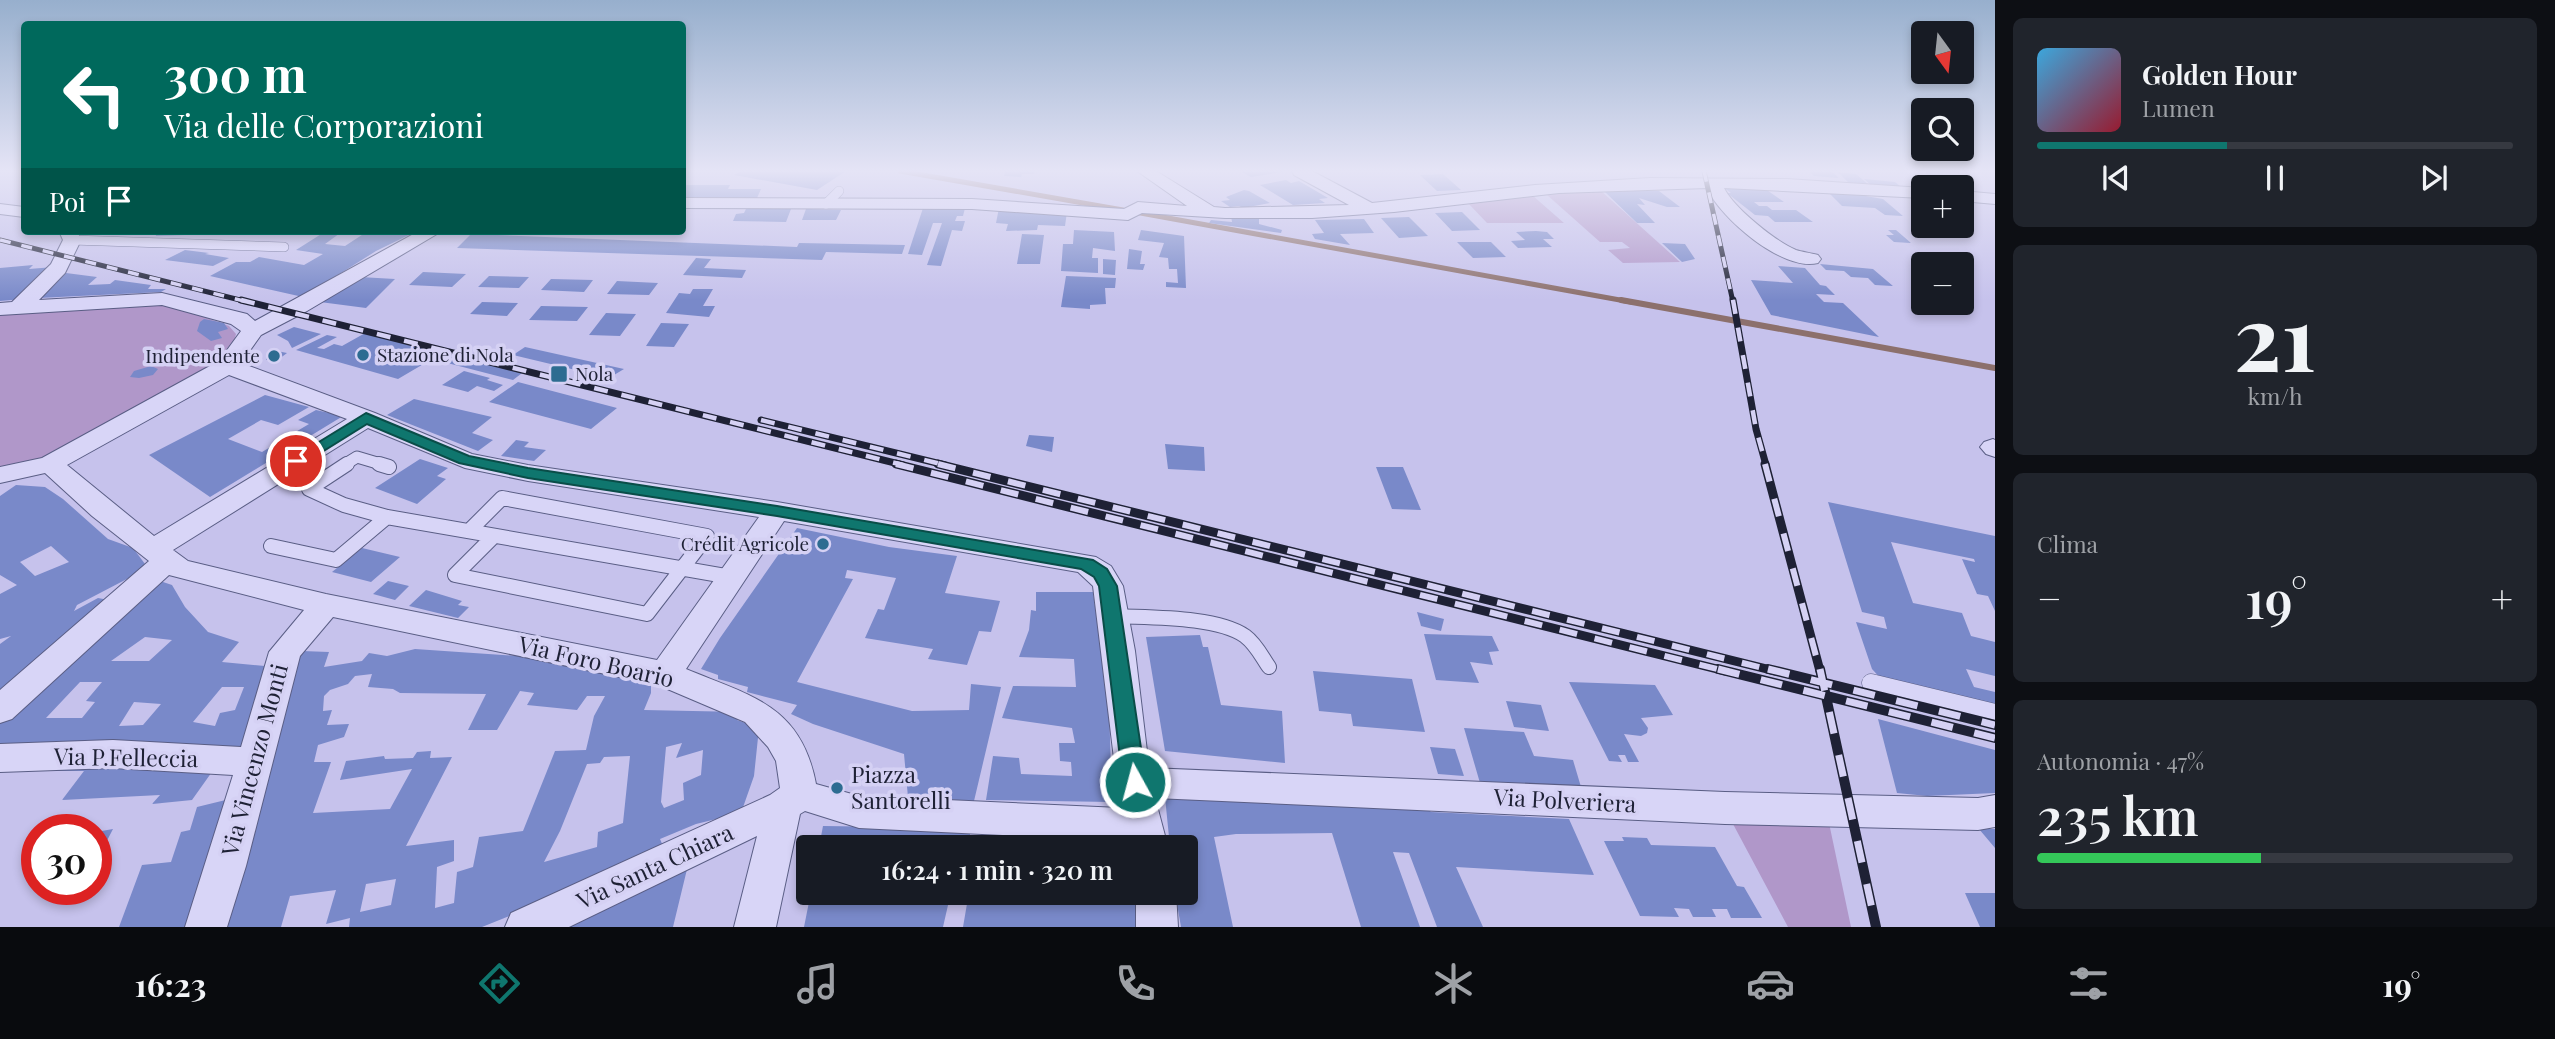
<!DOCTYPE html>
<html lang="it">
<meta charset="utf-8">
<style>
body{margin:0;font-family:"Playfair Display",serif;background:#20242c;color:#f1f3f6;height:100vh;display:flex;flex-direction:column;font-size:26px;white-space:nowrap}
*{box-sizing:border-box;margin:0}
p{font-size:23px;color:#9ea1a6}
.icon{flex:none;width:38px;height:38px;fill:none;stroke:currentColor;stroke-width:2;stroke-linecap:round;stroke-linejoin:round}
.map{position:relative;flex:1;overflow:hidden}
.sheet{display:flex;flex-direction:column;gap:18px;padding:18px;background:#0d0f14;width:560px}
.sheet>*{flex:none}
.top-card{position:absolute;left:21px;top:21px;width:665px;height:214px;border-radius:7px;box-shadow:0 4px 10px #0003;background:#00695c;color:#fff;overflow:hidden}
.needle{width:46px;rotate:165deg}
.fabs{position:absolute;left:1911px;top:21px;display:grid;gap:14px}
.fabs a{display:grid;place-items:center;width:63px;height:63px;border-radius:7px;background:#171b24;box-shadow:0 4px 10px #0003;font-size:35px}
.speed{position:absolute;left:21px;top:814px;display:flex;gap:14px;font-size:35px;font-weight:700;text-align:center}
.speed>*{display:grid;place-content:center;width:91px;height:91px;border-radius:50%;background:#171b24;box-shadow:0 4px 10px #0003;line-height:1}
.speed .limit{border:10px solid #d22;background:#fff;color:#111}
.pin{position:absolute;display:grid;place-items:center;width:60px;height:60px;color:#fff;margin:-30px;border:4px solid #fff;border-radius:50%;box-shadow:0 2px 7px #0007}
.me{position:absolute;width:77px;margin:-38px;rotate:353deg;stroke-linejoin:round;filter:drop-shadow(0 0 5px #0008)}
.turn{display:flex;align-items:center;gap:24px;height:147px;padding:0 28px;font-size:32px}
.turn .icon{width:91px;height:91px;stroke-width:2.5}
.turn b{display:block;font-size:49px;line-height:60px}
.then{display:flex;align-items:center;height:66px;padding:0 28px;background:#0003;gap:14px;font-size:26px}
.big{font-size:52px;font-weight:600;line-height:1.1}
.sheet .tile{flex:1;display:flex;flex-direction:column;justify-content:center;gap:10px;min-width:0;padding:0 24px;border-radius:10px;background:#20242c}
.sheet .dial{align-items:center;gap:0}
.dial b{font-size:91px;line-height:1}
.song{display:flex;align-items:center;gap:21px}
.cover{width:84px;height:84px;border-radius:10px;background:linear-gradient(135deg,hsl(200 70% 55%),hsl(350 70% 35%))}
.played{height:7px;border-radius:4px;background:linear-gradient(90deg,#0f766e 40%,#363941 40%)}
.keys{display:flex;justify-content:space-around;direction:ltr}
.heat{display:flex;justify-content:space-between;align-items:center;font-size:38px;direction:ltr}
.charge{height:10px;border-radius:5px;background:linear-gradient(90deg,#34c759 47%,#363941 0)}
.trip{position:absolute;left:796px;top:835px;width:402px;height:70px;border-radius:7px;background:#171b24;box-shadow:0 4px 10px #0003;font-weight:600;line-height:70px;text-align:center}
.menu{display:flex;height:112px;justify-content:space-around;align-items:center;background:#090b0e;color:#9ea1a6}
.menu .icon{width:49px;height:49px}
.menu .current{color:#0f766e}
.menu b{font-size:32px;color:#f1f3f6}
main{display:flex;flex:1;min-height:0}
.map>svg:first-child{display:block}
.green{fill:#b097c9}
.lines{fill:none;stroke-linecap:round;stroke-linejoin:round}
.stream-far1{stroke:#8c706c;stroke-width:5}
.stream{stroke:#8c706c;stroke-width:6}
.building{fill:#7989c9;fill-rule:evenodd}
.lane-far3-casing{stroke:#5a5e85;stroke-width:10}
.lane-far2-casing{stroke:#5a5e85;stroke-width:13}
.lane-far1-casing{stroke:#5a5e85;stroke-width:16}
.lane-casing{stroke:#5a5e85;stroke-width:19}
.street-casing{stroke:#5a5e85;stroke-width:2}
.lane-far3{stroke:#d8d5f7;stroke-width:9}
.lane-far2{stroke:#d8d5f7;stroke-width:11}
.lane-far1{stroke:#d8d5f7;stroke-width:14}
.lane{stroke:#d8d5f7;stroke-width:18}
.street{fill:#d8d5f7;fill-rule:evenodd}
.rail-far3-casing{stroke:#1e2135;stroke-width:5}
.rail-far2-casing{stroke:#1e2135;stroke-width:7}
.rail-far1-casing{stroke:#1e2135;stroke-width:9}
.rail-casing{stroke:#1e2135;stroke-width:10}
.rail-far3{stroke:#d5d1f4;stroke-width:3.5;stroke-dasharray:11;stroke-linecap:butt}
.rail-far2{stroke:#d5d1f4;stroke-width:4.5;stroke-dasharray:14;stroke-linecap:butt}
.rail-far1{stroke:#d5d1f4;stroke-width:6;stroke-dasharray:18;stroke-linecap:butt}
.rail{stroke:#d5d1f4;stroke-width:7;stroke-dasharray:22;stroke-linecap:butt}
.route{fill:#0f766e;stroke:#0a4d48;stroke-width:2}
.poi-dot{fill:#2d6c91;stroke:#d5d1f4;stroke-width:2.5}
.labels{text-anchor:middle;stroke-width:7;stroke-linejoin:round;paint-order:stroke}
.poi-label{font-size:19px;fill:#1e2135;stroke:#d5d1f4;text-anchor:start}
.near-street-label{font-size:23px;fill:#1e2135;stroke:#d5d1f4}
.near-poi-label{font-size:23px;fill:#1e2135;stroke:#d5d1f4;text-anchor:start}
</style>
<main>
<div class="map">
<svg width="1995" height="927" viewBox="0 0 1995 927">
<rect width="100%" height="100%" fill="#c6c2ec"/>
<path class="green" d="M1600,190L1680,262L1623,263L1608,250L1630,248L1622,242H1600L1546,194Z
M1532,195L1564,223H1487L1468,203Z
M132,304L171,305L229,326L236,334L234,341L212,365L53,457L0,470V313Z
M1829,823L1851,927H1788L1733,824Z"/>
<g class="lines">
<path class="stream-far1" d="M900,171L1123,210
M1135,212L1631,302"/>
<path class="stream" d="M1621,300L1995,368"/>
</g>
<path class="building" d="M741,171H846L817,190L734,175Z
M1005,171H1035L1034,174H1022L1021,177L1004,176Z
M1240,171H1283V172L1251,177Z
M1809,171H1831L1839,178L1814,176Z
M1838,172L1856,174L1869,185L1850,184Z
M1925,173L1961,176L1975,189L1938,185Z
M1443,174L1461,190L1437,191L1420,175Z
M1864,179L1895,182L1901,187L1872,186Z
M1286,180L1291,183L1299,181L1328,198L1319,199L1325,203L1293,205L1260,185Z
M682,185H730L728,189H761L757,198H682Z
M1723,187L1764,188L1784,202H1754L1759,206H1767L1772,210H1796L1813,222H1775L1768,216L1755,215L1727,193H1731Z
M1825,189L1883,199L1903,216L1885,215L1875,208L1842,206Z
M1244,190L1249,191L1270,203L1243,208L1239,206L1230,207L1221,201L1230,200L1226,197Z
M1604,191H1659L1680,207H1667L1639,198L1645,205L1637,204L1655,223H1637Z
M923,208H965L963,216H957L955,221H965L962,231L952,230L941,266L927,265L942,223H933L922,255L908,254Z
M999,208L1067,212L1065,226L1038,225L1037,230L1006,231L1008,224L996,223Z
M746,209H791L786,222L733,221L736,214L744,213Z
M806,209L841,210L836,220H802Z
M1462,212L1480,230L1452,231L1435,213Z
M1231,216L1259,217V224L1282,230L1281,233L1209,223L1211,220L1232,222Z
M1409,217L1428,236L1399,238L1381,218Z
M1364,219L1374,233L1340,234L1350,245L1315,239L1312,234L1324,233L1315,220Z
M1074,230L1114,232L1115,251L1093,248L1092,258H1098V273L1061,271L1063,244H1073Z
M1141,230L1184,236L1186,288L1166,287V282L1178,283L1177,269H1169L1168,258L1159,257L1164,243L1138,240Z
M1888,230H1896L1911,243L1894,242L1886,235H1894Z
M160,231H245V233L155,236Z
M326,231H343L325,244L345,246L368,231H417L376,251L303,297L210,276L236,262H250L259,257L304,265L323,254L296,250Z
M1536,231L1547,232L1554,239H1543L1552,247L1518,248L1511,241L1525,240L1516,232Z
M471,234L797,247L799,243L905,245L902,254L826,252L822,260L457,248Z
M1022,234L1044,235L1040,264H1017Z
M1457,242H1491L1506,257L1473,258Z
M1662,243L1685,244L1695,259L1682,262Z
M1129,249L1142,251L1140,264H1145L1143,270L1127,269Z
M185,250L209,253L205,254L229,258L213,266L165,260Z
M696,258L711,259L704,268L746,270L742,278L683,275Z
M1103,259L1116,260L1115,275L1103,274Z
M1820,264L1873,269L1893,286L1875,285L1868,278L1851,277L1844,271L1826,270Z
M33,265L29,269L54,267L23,299L0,301V268Z
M1778,266L1805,268L1820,285L1826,286L1835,295L1816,294L1824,302L1843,303L1879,337L1771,315L1751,280L1793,283Z
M423,272L466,274L452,287L409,285Z
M66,273L97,277L88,285L110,284L115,280L151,285L148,289H166L161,292L38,298Z
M489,276L529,277L519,288L478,287Z
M1066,276L1116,278L1115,288H1105L1106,304L1090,305V309L1061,307Z
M360,277L395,279L366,308L320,302Z
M551,279L593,280L584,292L541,290Z
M617,281L658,283L649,295L607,294Z
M693,289H713L703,306H715L709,317L666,313L679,293L690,294Z
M482,302L518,303L507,316L470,314Z
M541,306L588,307L577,321L529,320Z
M606,313L636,314L620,336L589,335Z
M204,319L224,323L228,329L218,332L222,338L211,341L197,331L200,322Z
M661,323L689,324L674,347L646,346Z
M294,327L321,334L292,348L288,341L277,335Z
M367,332L526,370L513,380L432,359L398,379L296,350L327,335L337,337L317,348L324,349L334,344L342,346Z
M525,347L624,369L609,378L513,355Z
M277,351L287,353L279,359L266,360L267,355Z
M151,366L158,369L153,375L139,378L130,377L134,371Z
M464,371L490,378L487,380L503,385L494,391L477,386L468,392L442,385Z
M518,382L617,408L591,429L489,402Z
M265,395L309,407L278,425L261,420L228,439L262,452L309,424L298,420L316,410L343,416L210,497L149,455Z
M414,399L492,417L472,433L493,440L478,451L387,415Z
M1029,435L1054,437L1052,452L1026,446Z
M516,440L529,442L524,447L546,450L534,461L501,456Z
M1165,444L1204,447L1205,471L1168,469Z
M420,459L448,468L437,476L446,479L417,504L375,488Z
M1376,467H1403L1421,510L1392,509Z
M16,485L45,487L63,499L108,539L133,548L148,568L77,605L74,611L98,598L114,601L0,693V644L11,636L0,639V594L17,585L0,575V496ZM51,546L69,562L35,576L20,562Z
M1828,502L1995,536V611L1988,596L1977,594L1962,559L1975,562L1974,559L1891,542L1913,603L1962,613L1971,636L1995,642V676L1966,669L1974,687L1995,692V709L1885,683L1872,669L1856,622L1887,629L1884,617L1862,612Z
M797,528L889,547L957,556L945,593L1000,601L991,632L979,631L967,665L928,659L933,649L865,638L878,609L884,610L896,578L847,570L845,578L853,579L797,682L912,711L969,710L971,684L1001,687L974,801L908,797L904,754L813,724L791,714L797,705L747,692L748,687L718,679V675L701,669L720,638Z
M362,548L400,557L371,582L332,572Z
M151,578L172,585L185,607L208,632L239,642L222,662L276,667L240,750L0,749V717ZM145,637L172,640L149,661H111ZM80,682H102L86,701L95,702L82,718H46ZM222,687H244L235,710L220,713L215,726L193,722ZM134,702L161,704L143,725L119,726Z
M388,581L409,586L395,600L373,594Z
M426,590L462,601L458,605L469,607L458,618L409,606Z
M1036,592H1093L1109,706L1112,802L986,800L993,756L1019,758L1021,774L1072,776L1071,762L1060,761L1059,743H1075L1072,728L1002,718L1013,686L1076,687L1074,659L1019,657L1029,630L1031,610L1036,611Z
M1417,612L1444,619L1441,631L1421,626Z
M1424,634L1492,636L1499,651L1489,652L1493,665L1470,662L1479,683L1436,680Z
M1200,635L1203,647H1208L1221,705L1282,711L1285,763L1165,751L1146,637Z
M415,649L518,656L651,677V693L644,710L741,712L737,720L759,728L754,776L741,813L696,824L660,839L666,853L482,927H349L350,918L326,924L336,890L290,896L281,927H218L261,772L302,651L329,652L324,667L362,661L369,653L387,656ZM372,674L368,687L393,689L400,693L486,694L468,730H497L520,691L534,693L527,705L577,710L587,696H605L594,716L586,750L555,751L523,831L479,837L473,867L457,872L454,903L435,908L437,867L454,861V840L406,846L452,757L430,758L431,751L417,752L413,758L385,759L384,756L346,761L340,780L412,769L390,809L313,813L331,762H314L318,745L344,737L349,724L327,725L332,710L323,711L324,696L330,690L348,684L355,676ZM682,743L676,758L703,750L701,775L683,783L684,800L664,808L661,802L666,747ZM630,756L623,823L598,832L597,847L544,862L560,831L587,764L600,763L604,757ZM396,879L391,905L360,912L366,884Z
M1313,671L1412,679L1425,732L1353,726L1351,714L1319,711Z
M1569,682L1655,685L1673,715L1641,718L1648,728L1647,733L1641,736L1624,734L1639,762H1628L1625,755H1618L1622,762L1609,761Z
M1506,701L1541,705L1549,731L1514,727Z
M1878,719L1995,750V793L1927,796L1897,793Z
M1464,728L1524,732L1534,756L1573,760L1581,787L1480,783Z
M1430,747L1455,749L1464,776L1438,774Z
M43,761L214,769L192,800L152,804L160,795L62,800L84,771H35Z
M242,796L196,927H119L142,865L171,862L181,832L190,830L197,807Z
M1165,797L1427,808L1431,812L1569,819L1594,875L1456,867L1483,927H1437L1409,853L1393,852L1420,927H1361L1332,833L1236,834L1214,837L1233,927H1181L1175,892H1186V847H1170Z
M823,826L970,828V847H819Z
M113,829L96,862V832Z
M1979,829H1995V848Z
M1007,832L1060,833L1061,847L1007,845Z
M1622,837L1647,838L1651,845L1715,847L1737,886L1744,887L1762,918H1731L1727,909H1712L1716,917H1693L1689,909L1674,908L1679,917L1640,916L1604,841H1624Z
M689,861L673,927H549Z
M811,892H951L943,927H804Z
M978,892H1088L1094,895V892H1135V927H963L968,898L978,896Z
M1965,893H1995V927H1980Z"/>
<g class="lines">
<defs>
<path id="lane-far3" d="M826,204L839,191
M72,240L284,247"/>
<path id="lane-far2" d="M344,465L357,457L384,465"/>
<path id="lane-far1" d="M347,464L309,489L344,505L387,517L731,577
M379,464L389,467
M469,531L502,498L707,536L647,614L455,575L494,536
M271,546L336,560L387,517
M1114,616C1149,618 1216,616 1245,636C1256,644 1262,657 1269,667"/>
<path id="lane" d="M1871,683L1995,713"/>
<path id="street" d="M1137,171H1156L1214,207L1225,208L1349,205L1294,175L1292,171H1312L1372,203L1535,185L1650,178L1787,179L1923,188V198L1724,188C1734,208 1775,241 1796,250C1802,252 1811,253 1818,255L1821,259L1818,263C1783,272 1720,218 1707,188L1559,193L1394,212L1312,218H1225L1142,213L1128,220L972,209L682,208V198L972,199L1124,209L1138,202L1187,206Z
M1962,191L1995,194V204L1962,201Z
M0,204L24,207V217L0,214Z
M59,231H77L81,240L65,273L39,300L162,293L247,314L255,321L419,231H442L307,311L261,335L241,363L375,413L472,454L528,465L777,502L1096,557L1111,566L1123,586L1135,651L1149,768L1725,792L1978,798L1995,795V827L1978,830L1725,824L1155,798L1168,847H1130L1128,841L859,828L805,811L800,814L776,927H734L757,836L569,927H505L511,913L770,795L780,788L776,761L768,747L745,722L658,685L333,617L300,656L246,866L227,927H185L233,775L113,768L0,772V744L113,740L241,747L269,652L304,610L169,575L12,719L0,723V690L149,561L92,516L45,473L0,483V467L42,458L219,361L241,331L231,324L162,305L0,315V303L12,302L51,264L63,240ZM229,375L347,419L154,536L67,465ZM368,428L465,468L528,481L759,517L657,660L326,594L188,561L173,550ZM784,521L1078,572L1093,586L1120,808L859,796L816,784C801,705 751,696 686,669Z
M1993,439L1995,440V457L1986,454L1980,447L1984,442Z
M1136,892H1176L1178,927H1136Z"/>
</defs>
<use href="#lane-far3" class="lane-far3-casing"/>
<use href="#lane-far2" class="lane-far2-casing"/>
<use href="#lane-far1" class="lane-far1-casing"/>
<use href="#lane" class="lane-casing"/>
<use href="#street" class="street-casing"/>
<use href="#lane-far3" class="lane-far3"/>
<use href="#lane-far2" class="lane-far2"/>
<use href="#lane-far1" class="lane-far1"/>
<use href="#lane" class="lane"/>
<use href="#street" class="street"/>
<defs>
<path id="rail-far3" d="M1704,171L1733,302
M0,240L248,302"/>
<path id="rail-far2" d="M241,300L903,465
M1733,300L1756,429L1766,465
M761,420L945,465"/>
<path id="rail-far1" d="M896,464L1725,671
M938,464L1775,671
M1765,464L1820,671"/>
<path id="rail" d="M1718,669L1995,738
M1768,669L1995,725
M1820,669L1876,927"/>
</defs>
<use href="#rail-far3" class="rail-far3-casing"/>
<use href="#rail-far2" class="rail-far2-casing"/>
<use href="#rail-far1" class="rail-far1-casing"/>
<use href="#rail" class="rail-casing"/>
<use href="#rail-far3" class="rail-far3"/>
<use href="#rail-far2" class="rail-far2"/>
<use href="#rail-far1" class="rail-far1"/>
<use href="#rail" class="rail"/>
</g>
<linearGradient id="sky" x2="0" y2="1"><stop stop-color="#97afcd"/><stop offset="0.57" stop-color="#e5e4f6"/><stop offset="1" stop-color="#e5e4f6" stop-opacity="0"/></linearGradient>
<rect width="1995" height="300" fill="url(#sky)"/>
<path class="route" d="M366,413L469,456L528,468L777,506L1093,560L1107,569L1117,586L1146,782L1142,789L1135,791L1127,789L1123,782L1099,586L1094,577L1081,569L777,516L528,478L459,463L367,424L301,465L296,466L288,461Z"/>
<g class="poi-dot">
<circle cx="363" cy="355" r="7"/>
<circle cx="274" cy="356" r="7"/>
<rect x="550" y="365" width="18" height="18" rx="3.5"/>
<circle cx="823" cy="544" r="7"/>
<circle cx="837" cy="788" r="7"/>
</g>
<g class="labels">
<g class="poi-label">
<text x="377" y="362">Stazione di Nola</text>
<text x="260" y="363" text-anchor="end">Indipendente</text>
<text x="575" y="381">Nola</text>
<text x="809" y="551" text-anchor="end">Crédit Agricole</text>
</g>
<g class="near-street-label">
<text transform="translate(596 662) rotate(13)" y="8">Via Foro Boario</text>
<text transform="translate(126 758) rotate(1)" y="8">Via P.Felleccia</text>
<text transform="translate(255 760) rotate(-75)" y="8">Via Vincenzo Monti</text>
<text transform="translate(1565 801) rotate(3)" y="8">Via Polveriera</text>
<text transform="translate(655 867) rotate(-25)" y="8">Via Santa Chiara</text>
</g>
<g class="near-poi-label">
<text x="851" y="783">Piazza<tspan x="851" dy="26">Santorelli</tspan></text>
</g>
</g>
</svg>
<div class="fabs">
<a><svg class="needle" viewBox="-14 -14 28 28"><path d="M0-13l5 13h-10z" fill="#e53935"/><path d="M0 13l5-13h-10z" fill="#9ea1a6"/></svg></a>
<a><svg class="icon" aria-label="search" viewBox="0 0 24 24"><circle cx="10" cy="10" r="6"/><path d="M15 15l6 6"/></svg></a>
<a>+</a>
<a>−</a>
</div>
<div class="speed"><div class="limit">30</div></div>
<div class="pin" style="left:296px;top:461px;background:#d93025"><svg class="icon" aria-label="arrive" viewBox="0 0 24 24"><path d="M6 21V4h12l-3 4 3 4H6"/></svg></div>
<svg class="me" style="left:1135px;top:782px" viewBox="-20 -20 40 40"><circle r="17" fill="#0f766e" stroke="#fff" stroke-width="3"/><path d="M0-11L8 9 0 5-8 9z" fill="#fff"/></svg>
<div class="trip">16:24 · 1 min · 320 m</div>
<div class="top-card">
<div class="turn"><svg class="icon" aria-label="left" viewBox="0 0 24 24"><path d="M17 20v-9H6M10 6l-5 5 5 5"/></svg><div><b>300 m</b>Via delle Corporazioni</div></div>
<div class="then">Poi<svg class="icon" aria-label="arrive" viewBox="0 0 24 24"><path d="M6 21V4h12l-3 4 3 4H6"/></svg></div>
</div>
</div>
<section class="sheet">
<div class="tile">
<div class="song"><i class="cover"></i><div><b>Golden Hour</b><p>Lumen</p></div></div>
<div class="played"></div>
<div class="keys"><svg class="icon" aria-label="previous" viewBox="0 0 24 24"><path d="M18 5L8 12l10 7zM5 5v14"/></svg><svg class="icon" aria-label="pause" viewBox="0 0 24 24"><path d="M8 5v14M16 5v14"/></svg><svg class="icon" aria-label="next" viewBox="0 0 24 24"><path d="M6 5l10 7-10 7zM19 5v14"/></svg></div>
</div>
<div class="tile dial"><b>21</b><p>km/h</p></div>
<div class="tile"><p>Clima</p>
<div class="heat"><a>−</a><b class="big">19°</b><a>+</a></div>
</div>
<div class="tile"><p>Autonomia · 47%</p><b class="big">235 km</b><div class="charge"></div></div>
</section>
</main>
<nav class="menu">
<b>16:23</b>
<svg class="icon current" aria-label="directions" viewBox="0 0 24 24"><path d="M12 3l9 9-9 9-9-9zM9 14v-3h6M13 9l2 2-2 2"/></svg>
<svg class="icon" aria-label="music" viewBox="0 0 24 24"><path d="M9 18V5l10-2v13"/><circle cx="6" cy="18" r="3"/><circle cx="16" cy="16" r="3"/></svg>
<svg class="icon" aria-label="phone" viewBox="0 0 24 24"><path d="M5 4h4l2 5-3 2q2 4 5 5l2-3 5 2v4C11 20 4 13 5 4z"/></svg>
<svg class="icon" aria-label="climate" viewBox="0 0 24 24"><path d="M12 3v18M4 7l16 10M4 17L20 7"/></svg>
<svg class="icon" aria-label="car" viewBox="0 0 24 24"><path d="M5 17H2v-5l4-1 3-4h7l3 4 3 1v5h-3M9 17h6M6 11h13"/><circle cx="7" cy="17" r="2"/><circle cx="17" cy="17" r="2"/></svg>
<svg class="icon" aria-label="filters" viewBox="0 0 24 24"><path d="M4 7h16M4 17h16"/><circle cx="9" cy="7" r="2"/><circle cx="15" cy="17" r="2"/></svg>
<b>19°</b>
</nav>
